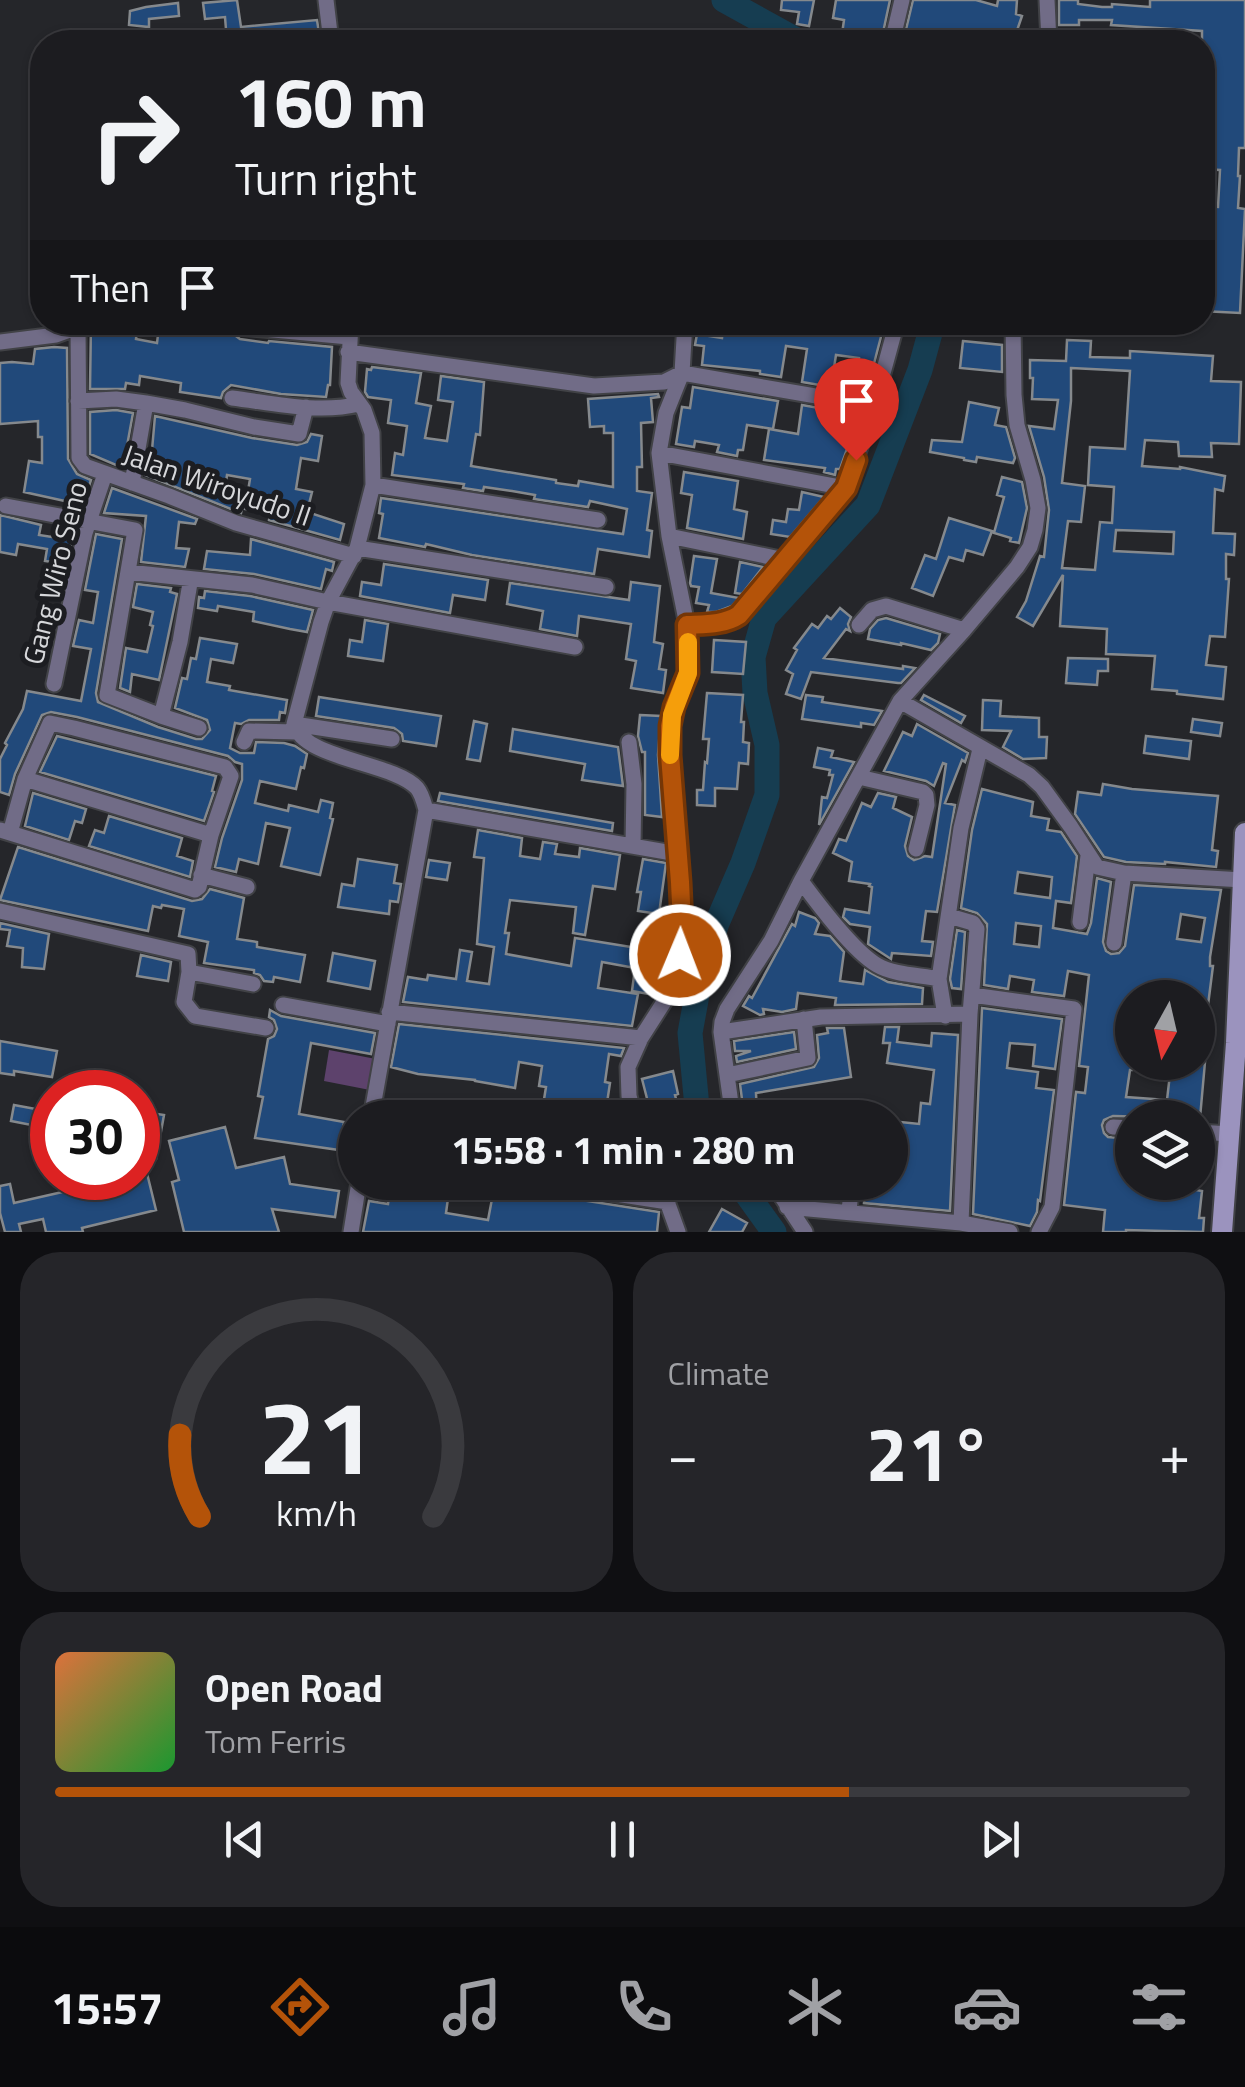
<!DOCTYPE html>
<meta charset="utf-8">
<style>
body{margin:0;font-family:"Titillium Web",sans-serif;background:#252529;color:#f1f3f6;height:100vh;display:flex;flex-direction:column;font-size:38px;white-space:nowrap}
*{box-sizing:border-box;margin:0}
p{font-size:32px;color:#a0a1a5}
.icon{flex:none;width:55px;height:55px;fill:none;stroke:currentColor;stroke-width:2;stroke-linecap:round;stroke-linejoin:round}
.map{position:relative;height:1232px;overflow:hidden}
.side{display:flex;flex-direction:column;gap:20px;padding:20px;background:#0f0f12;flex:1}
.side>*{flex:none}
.hud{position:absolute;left:30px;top:30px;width:1185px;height:305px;border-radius:40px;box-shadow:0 2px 8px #0004,0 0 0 2px #3a3a3e;background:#1c1c20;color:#f1f3f6;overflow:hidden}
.needle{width:65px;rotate:188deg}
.controls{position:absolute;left:1115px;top:980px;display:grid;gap:20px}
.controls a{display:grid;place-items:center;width:100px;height:100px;border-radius:50%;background:#1c1c20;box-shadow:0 2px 8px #0004,0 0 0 2px #3a3a3e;font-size:50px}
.speed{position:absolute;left:30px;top:1070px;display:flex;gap:20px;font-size:50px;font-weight:700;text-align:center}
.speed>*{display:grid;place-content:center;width:130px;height:130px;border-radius:50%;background:#1c1c20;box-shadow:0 2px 8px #0004,0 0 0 2px #3a3a3e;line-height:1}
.speed .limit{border:15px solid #d22;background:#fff;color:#111}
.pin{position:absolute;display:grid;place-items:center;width:85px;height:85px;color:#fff;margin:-102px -42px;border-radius:50% 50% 50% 0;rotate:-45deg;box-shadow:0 0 10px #0007}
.pin .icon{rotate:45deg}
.me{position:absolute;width:110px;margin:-55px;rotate:1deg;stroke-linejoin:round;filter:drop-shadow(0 0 8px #0008)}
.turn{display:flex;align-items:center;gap:35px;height:210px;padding:0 40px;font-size:45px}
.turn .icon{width:130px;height:130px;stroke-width:2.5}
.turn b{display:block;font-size:70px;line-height:85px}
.then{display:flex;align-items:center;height:95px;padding:0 40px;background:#0003;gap:20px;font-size:38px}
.big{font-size:75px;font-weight:700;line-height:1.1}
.side .widget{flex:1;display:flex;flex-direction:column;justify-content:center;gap:15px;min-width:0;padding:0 35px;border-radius:40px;background:#252529}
.side .dial{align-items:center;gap:0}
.dial svg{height:260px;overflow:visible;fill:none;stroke:#3a3a3e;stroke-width:7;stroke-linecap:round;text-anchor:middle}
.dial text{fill:#f1f3f6;stroke:none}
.song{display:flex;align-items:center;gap:30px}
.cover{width:120px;height:120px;border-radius:15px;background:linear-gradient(135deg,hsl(20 70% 55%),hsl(130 70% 35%))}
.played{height:10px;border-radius:5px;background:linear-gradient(90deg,#b45309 70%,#3a3a3e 70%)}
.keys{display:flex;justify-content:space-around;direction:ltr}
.heat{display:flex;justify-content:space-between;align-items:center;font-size:55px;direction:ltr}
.side .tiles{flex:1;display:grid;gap:20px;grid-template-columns:1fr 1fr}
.widget:last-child{grid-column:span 2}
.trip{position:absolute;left:338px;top:1100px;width:570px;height:100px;border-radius:50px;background:#1c1c20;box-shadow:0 2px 8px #0004,0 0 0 2px #3a3a3e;font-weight:700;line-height:100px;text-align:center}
.tabs{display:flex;height:160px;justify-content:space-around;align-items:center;background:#0b0b0d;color:#a0a1a5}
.tabs .icon{width:70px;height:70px}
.tabs .on{color:#b45309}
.tabs b{font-size:45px;color:#f1f3f6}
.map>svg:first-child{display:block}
.green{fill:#5d426c}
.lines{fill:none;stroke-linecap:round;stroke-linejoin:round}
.river{stroke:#163d51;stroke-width:25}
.building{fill:#21497a;stroke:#85898d;stroke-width:2.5;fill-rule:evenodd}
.street-casing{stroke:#414246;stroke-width:19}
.secondary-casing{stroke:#414246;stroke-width:24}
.street{stroke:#716c87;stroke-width:15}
.secondary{stroke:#9b93be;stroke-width:20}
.route-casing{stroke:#753606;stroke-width:25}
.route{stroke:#b45309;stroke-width:18}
.slow{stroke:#f59e0b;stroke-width:18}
.labels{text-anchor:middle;stroke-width:10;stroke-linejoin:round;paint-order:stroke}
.street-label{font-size:28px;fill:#d6d7da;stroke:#1c1d21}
</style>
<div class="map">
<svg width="1245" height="1232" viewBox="0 0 1245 1232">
<rect width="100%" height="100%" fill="#25262a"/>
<path class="green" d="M329,1050L376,1059L370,1090L324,1081Z"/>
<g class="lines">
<path class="river" d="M724,0L800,42
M701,1118L697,1107L690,1033L701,973L717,923L743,863L767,795V745L755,693L753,657L764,618L868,505L920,370L933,322
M738,1182L774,1232"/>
</g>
<path class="building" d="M237,0L241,27L317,20L319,33H311V36L227,42L225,17L205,19L203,3Z
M782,0H814L809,26L797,24L799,12L781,10Z
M836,0H890L881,42L841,41L844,20L833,18Z
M913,0H976L997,6L998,0H1017L1016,14L1022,16L1013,42H903Z
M1059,0H1078V4L1102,7H1112V4L1150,7V0H1245V148H1239L1238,176H1240L1238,208L1245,209L1240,313L1202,311V206L1218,207L1220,170L1202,169V31L1111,25L1112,20H1079V25H1059Z
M178,3L179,16L149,19V27L129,25L130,11L146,7Z
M91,322H138L136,339L157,343L159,327L174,330L175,325L186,327L187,322H221L220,330L229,331L240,339L268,343L269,341L332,347L330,385H328L326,397L281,394L231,385L223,392L221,398L180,392L181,383L140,376L139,385L126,383L125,389H90Z
M724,322H836L883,329L871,375L857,373L859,358L836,355L831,387L802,382L807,349L786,346L781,377L760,374V371L702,365L704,346L695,345L697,334L722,338Z
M1067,340L1091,341L1090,357L1130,358V351L1213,356L1211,381L1241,382L1239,444L1211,443L1212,457L1179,456L1178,442L1145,440L1142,466L1180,469V467L1225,476L1223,491L1215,489L1213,533L1235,534L1234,555L1226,554V579H1229L1225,637L1210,636L1206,665L1226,667L1223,699L1177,694V691L1152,689L1155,656L1106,654L1107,629L1060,626L1063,575L1033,626L1017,617L1026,601L1040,556L1044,557L1049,510L1044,477L1029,426L1054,429L1058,400L1032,399L1033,378H1030V360L1066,361ZM1071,368L1130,371L1125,449L1090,447L1088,485L1114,487L1112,523L1100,522L1095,570L1062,568L1068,521L1081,522L1085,486L1062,483L1071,401ZM1116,530L1174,532L1173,554L1114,551Z
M963,341L1002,345V372L960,368Z
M54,347L67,348L68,459L77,474L91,480L83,505L24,492L29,461L42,463V437H38V421L0,424V363L12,362L33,364L35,349Z
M372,367L421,373L416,403L431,406L425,438L447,441L453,402L438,400L441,376L484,382L480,435L476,434L471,466L556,480V483L578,486L579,481L613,487V433H604V426L590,427L588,399L658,394L659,397L651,398L653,422L641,423L642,467H637V491L652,493L647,530L652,531L649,557L598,549L594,574L472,555L426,544L425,547L379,538L383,514L379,513L381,498L623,534L627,509L590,501L588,507L534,499L535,495L512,491L484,487L483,491L463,488L464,484L392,475L395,453L403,455L407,426L388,423L391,400L368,397L365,392L367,369L371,370Z
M693,387L778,401L773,429L747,425L743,450H738L737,456L717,452L719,445L695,441L694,447L676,444L682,407L690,408Z
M969,402L999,408L995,425L1006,427L1015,458L1013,463L977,457L976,462L964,460V458L930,452L932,440L962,442Z
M802,405L859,415L840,469H836L835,475L824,472L825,468L764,460L769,429L798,434Z
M116,410L133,413L123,468L90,454V412Z
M155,416L252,438L297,445L307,442L311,434L322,436L318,461L301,458L296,489L312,492L307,512L344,524L340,540L269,520L270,513L245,509L250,479L227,475L224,496L244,500L241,513L145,475L149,449L152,450Z
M684,472L738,481L734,509L747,512L743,539L687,528L692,495L681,493Z
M1002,477L1022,482L1027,508L1019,543L1010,541L1011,538L994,533L1004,497L997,495Z
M112,488L197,519L195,524L179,522L176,548L189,549L185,567L141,562L146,516L104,513Z
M802,492L824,497L790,537L771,534L773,520L786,522L788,509L799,510Z
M0,515L41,525L39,535L72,540L67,564L45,561L47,549L18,544L16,555L0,552Z
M949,518L992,531L983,555L966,550L963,561L949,557L933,596L912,588L925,555L936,559Z
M96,534L122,539L96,693L98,702L158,727L196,739H202L210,730L207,720L175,708L182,678L187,679L191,658L196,659L200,638L237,644L233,663L211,659L207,682L230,686L229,690L287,700L285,713L280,712L279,720H249L241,724L235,723L230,748L240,753H254L256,742L284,743L295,746L307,754L304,768L301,767L296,789L260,781L255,803L288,811L289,805L318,812L321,800L333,803L330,818L333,819L320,875L281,866L290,828L266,823L258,864L239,859L236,872L215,867L222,838L242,780V764L235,762L228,756L77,717L51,712L42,715L15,774L9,795L0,792V759L7,745L5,743L23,709L27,691L81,701L91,649L73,646L79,620L93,623L98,592L85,590Z
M251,539L334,562L332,571L326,569L321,589L254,574L204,569L207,551L250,555Z
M694,556L717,559L711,593L739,598L732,606L716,612H707L709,605L696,603L699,587L691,586L690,583Z
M740,562L763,567L742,594L735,593Z
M384,564L488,580L485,600L453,595L450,613L360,596L362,582L381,585Z
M631,582L660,586L654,642L663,644L659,669L666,670L663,693L631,688L636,661L626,659L631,624L579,616L577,636L540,629L543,611L507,604L510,583L629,600Z
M137,584L171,588L170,592L177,594L159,680L132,674L130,692L120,688L126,648L147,652L153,626L150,625L153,612L133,607Z
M205,591L250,596L313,610L307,632L290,629L253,621L254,612L218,606L217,611L198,608L199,597L204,598Z
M840,608L851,617L848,624L850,631L846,629L824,658L903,669V666L915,668L901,683H898L811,672L801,699L786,694L793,674L786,670L797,650L794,648L812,624L818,628L827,616L831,619Z
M886,618L940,634L938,643L931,650L901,643V645L868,639L870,629L878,620Z
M365,620L388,624L383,661L348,656L350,640L362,642Z
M714,640L746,642L743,674L712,672Z
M1068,658L1108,659V671H1098L1097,685L1066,683Z
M707,693L743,695L741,722H744L743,742L749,743L748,764L739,763L737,789L715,788V806L697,805V790H703L705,762L707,763L709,739H703Z
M806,695L823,697L822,702L882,711L874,725L861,723V727L802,719Z
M924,695L965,716L961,723L921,700Z
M319,697L441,716L436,746L403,741L402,734L394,728L316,716Z
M983,700L1001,701L1000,716L1039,718V737H1047L1046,758L1023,759L1003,747L1011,731L982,730Z
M640,715L661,716L658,755L662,817L645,815V752H642L638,736Z
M1193,719L1222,723L1220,736L1191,732Z
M474,721L487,724L480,761L467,759Z
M917,724L968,753L965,762L962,760L945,803L955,805L937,912L926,911L922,941L933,942L931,956L892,953L891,959L868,944L870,927L850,924L843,917L845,909L869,913L872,887L869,886L870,884L849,881L852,862L833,853L839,839L846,841L862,803L871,807L878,793L896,797L893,808L912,817L905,846L908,856L914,860L925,856L932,857L946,764L943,763L934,786L926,781L884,771L903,732L912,736Z
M513,729L618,747L623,786L582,780L585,764L510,751Z
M57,736L216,776L212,791L214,792L204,821L40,772Z
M1146,736L1191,741L1189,759L1144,753Z
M818,748L833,751L831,757L854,762L819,825L822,797L827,798L833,775H829L830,770L814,767Z
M1103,784L1132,789L1218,796L1212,850L1218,851L1216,867L1165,862V864L1126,862L1104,857L1075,814L1078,792L1101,795Z
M982,789L1033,802L1031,816L1049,819L1047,830L1061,832L1077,856L1071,903L1056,901L1053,928L1087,934L1091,923L1097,878L1111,882L1103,942L1106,951L1111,954L1119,953L1125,946L1134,885L1221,890L1210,957V966H1213L1207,1013L1198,1012V998H1132V1070H1130L1126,1097L1167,1100L1170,1074L1137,1070L1138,1062H1205L1200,1118L1113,1116L1104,1120L1102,1125L1104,1133L1108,1137L1132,1139V1182H1190V1189L1202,1191L1199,1218H1204L1203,1232L1126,1230V1232H1103L1105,1210L1064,1205L1076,1092L1085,1093L1088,1067L1079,1066L1089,975L1068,971L1064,996L1032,992L1034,980L1010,976L1008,989L984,985L987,924L977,913L961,908L972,830ZM1018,872L1052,877L1050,898L1015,893ZM1181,914L1205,918L1201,942L1177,939ZM1016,923L1041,926L1039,947L1014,944Z
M33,793L86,809L82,823L75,821L69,840L25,826Z
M440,793L613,823L612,831L438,801Z
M109,816L182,838L177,856L193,861L190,877L89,846L95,830L104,833Z
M478,830L522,838L520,856L540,859L543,842L557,844L555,854L579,857L580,848L620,855L615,889L593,886L585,935L573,933L576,907L510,900L505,933H509L506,954L571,966L575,938L656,951L653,973L661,974L658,990L655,995L632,991L635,968L602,962L598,988L638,994L632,1026L403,1002L408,977L427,980L428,975L456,979L460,950L472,952L467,981L489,984L494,947L477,944L484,858L474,857Z
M18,847L192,901L202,899L210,889L244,898L237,939L257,942V947L305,955L300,982L274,977L273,982L264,981L260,975L254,973V970L204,963L208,942L179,936L184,909L162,905L161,908L153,906L148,931L0,900Z
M358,859L397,865L394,883L401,884L398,902L390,901L389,914L338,907L342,884L354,886Z
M643,859L666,863L659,914L638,911L641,892H637Z
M429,860L450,863L447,880L426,877Z
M799,912L815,918L819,923L815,934L830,936L844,952L840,981L863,984L865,970L888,982L923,988L922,1004L835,1005L836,998L798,993L796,1009L782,1012L763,1009L764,1014L760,1015L743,1006L749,996L752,998L792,924L795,926Z
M0,923L49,934L44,969L22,967L23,948L7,946L10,930L0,929Z
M957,930L965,932L961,989L952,988L950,979Z
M333,953L375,961L370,989L328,981Z
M141,955L171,962L168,981L137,976Z
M982,1008L1062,1019L1055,1069L1033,1066L1035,1045L1010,1043L1007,1068L1038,1072L1036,1088L1054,1090L1040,1201L1038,1200L1037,1212L1030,1226L973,1214Z
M270,1010L281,1016L375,1033L371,1054L311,1043L299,1114L344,1122L339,1150L255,1138L263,1097L258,1096L268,1039L274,1036L277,1029L274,1020L269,1017Z
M399,1024L624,1048L621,1056L609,1054L605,1082L610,1083L607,1103L620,1105L623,1118H541L546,1087L539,1086L542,1066L519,1062L515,1088L475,1081V1080L418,1074L391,1067Z
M885,1027H899L897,1042L931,1046L932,1033L958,1035L950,1211L864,1203L866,1182H890V1121L919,1124L921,1103L930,1104L934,1070L887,1063L890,1043H883Z
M827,1028H844L851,1077L756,1093L757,1114L744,1115L740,1084L814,1067L819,1058L817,1035L828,1033Z
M794,1032L796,1049L737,1062L736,1056L751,1051H735L734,1041Z
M0,1041L57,1051L52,1077L14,1071V1075L0,1073Z
M673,1071L678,1094L675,1095L681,1118H652L642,1079Z
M14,1105L52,1112V1129L11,1121Z
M138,1111L164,1115L156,1159L143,1157L156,1210L82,1228L83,1232H46L43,1219L19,1224L21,1232H5L0,1213V1186L10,1184L14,1203L80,1188L77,1178H138Z
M225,1127L236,1168L284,1157L290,1184L339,1191L335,1217L272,1209L279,1232H184L172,1182L179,1180L169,1141Z
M464,1182H489L536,1193L659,1212L657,1232H363L369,1201L388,1204L391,1183L449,1191L446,1213L488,1220L492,1199L463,1194Z
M672,1182H708L710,1194L679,1200Z
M722,1209L747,1223L742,1232H709Z"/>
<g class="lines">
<defs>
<path id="street" d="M326,0L331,42
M1047,0L1049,42
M892,42L902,0
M236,322L240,327L349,337
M351,322L348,383L351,392L364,410L372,433L373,485L357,548L328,602L321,622L294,724C304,760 393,762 417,788C422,794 424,803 426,810L371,1118
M78,327L79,458L85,466L169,496L236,523L354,556
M0,342L56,335L78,327L80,322
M348,352L594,386L664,382L682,373L874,406
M232,398C273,403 318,414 359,404
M78,401L116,399L146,403L185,410L254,427L299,434L306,407
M659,453L846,488
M132,483L146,403
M373,485L598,520
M6,506L135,530L107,695L161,716L199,728
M669,536L785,560
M357,548L606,587
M128,572L252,585L328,602L575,647
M687,625L719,623L739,615L846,488L874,406L897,322
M859,625L872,610L886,606L964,630
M54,684L85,533L105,474
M900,701L1029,775L1042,787L1071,827L1097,867L1124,873L1243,880
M161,716L180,642L190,583L194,579
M294,724L392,739
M244,742L249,731L296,732
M629,742L634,784L633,846
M859,777L923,792L926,795L927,805L916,849
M25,779L211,835
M426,810L678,854
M0,830L195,890L199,887L211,835L231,776L225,767L74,728L50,723L25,779L10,833
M201,875L247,887
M801,881C818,904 853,951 877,965C894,975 920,975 939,979
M0,911L188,954L189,972L184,1002L195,1016L266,1028
M949,916L973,923L977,929L970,1014L961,1223
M1080,922L1088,856
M1114,943L1124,873
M189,972L253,984
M972,995L1074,1009L1052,1207L1039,1232
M283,1005L388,1024
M389,1012L641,1038
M945,1016L939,979L961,828L980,749
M721,1032L821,1017L970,1014
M727,1075L808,1058L804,1019
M635,1118L629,1096L628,1067L641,1038L671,991L680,955L682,925L669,755L670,726L674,707L688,676L689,661L687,625L669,536L659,453L666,413L682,373L685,322
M733,1118L721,1032L722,1022L727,1009L771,941L801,881L900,701L964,630L1017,567L1030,547L1035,530L1038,508L1033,480L1017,425L1014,395L1013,322
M1113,1127L1132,1128
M1198,1132L1230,1134
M538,1182L668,1202
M660,1182L678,1232
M772,1182L805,1232
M787,1207L961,1223L1010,1232
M849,1211L852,1182
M351,1232L359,1182"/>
<path id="secondary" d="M1222,1232L1236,1043L1245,833"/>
</defs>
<use href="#street" class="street-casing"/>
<use href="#secondary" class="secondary-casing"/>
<use href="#street" class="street"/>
<use href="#secondary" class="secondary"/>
</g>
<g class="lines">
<defs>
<path id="route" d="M680,955L682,925L680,882L670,755V726L674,707L688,673L687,625C704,624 724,625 739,615L846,488L856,460"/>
</defs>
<use href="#route" class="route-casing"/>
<use href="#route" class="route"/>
<path class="slow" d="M670,755L672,715L688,673V642"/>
</g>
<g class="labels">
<g class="street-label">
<text transform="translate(217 485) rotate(19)" y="10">Jalan Wiroyudo II</text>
<text transform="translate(55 573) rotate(-76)" y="10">Gang Wiro Seno</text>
</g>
</g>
</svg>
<div class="controls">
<a><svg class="needle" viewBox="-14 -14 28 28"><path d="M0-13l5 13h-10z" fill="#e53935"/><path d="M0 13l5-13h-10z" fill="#a0a1a5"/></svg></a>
<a><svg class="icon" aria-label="layers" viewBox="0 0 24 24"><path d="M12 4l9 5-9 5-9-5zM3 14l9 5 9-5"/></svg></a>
</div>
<div class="speed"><div class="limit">30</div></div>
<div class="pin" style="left:856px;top:460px;background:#d93025"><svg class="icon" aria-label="arrive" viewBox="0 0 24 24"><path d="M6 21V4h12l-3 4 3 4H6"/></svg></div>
<svg class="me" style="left:680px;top:955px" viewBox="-20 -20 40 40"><circle r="17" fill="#b45309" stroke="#fff" stroke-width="3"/><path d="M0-11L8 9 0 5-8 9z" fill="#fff"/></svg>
<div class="trip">15:58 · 1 min · 280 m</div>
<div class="hud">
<div class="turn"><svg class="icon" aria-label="right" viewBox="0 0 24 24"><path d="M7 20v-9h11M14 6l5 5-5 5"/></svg><div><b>160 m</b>Turn right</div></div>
<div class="then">Then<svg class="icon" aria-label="arrive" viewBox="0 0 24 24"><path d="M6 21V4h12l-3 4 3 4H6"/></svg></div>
</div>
</div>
<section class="side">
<div class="tiles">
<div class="widget dial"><svg viewBox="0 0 100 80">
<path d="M14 69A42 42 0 1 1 86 69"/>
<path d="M14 69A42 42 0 0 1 8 44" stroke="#b45309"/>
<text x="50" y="56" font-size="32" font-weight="700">21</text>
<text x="50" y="72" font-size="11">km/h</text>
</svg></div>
<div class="widget"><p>Climate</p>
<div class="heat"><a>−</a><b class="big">21°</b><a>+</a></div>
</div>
<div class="widget">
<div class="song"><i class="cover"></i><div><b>Open Road</b><p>Tom Ferris</p></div></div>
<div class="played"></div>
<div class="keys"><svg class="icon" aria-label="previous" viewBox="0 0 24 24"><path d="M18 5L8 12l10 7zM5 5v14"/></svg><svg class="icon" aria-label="pause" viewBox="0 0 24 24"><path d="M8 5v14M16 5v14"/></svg><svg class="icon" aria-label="next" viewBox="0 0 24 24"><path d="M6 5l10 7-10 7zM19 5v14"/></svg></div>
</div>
</div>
</section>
<nav class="tabs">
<b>15:57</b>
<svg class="icon on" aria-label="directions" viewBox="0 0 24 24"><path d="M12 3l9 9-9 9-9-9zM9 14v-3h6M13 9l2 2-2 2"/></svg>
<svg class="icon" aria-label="music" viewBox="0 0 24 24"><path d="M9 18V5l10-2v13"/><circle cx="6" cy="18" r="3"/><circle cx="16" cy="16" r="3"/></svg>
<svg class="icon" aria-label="phone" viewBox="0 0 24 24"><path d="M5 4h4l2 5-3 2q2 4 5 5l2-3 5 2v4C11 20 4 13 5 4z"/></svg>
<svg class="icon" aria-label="climate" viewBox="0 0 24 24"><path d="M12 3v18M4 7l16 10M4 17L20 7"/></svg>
<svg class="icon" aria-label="car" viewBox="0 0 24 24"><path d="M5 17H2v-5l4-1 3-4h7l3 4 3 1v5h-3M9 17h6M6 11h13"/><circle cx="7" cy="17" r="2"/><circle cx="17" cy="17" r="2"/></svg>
<svg class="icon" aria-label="filters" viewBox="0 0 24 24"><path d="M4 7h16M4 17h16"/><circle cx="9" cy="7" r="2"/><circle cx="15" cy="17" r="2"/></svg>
</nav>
